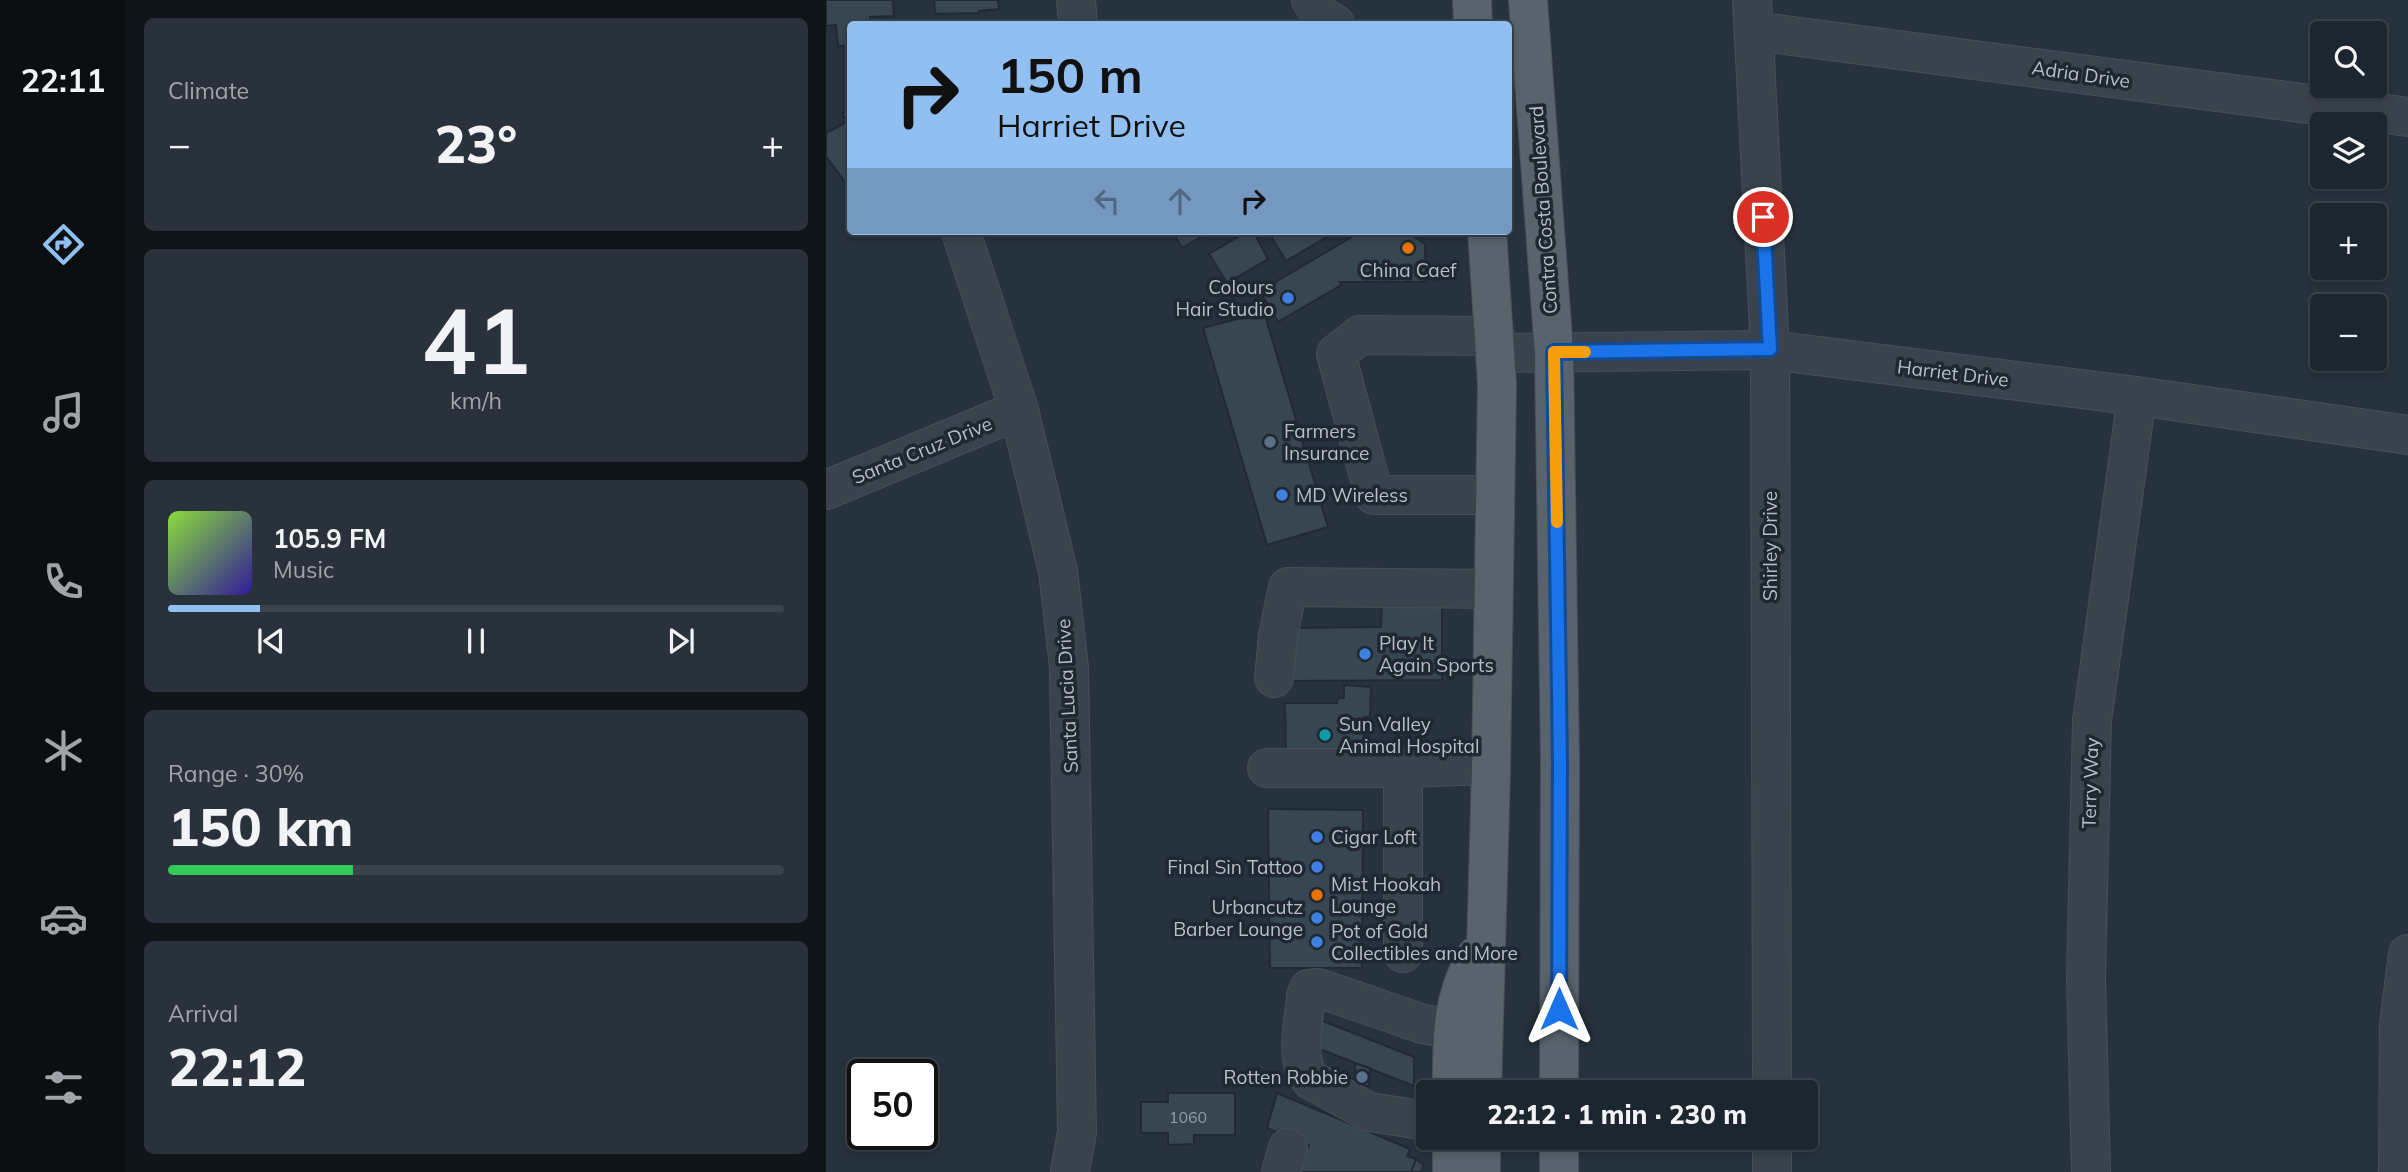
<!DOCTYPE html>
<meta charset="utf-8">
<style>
body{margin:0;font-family:Mulish,sans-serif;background:#29323a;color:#f1f3f6;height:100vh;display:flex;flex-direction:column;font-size:26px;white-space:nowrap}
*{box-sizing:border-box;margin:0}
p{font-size:23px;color:#a0a5aa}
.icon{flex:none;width:38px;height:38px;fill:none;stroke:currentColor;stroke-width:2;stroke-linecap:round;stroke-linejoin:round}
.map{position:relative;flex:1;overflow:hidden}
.drawer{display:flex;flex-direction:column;gap:18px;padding:18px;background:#0f1519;width:700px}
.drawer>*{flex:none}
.guide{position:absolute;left:21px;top:21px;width:665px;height:214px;border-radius:7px;box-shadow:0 4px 10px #0003,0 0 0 2px #3a434a;background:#92bff1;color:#111;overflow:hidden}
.fabs{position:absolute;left:1484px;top:21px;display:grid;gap:14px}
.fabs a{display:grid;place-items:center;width:77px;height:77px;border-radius:7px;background:#1c262e;box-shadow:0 4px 10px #0003,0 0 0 2px #3a434a;font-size:35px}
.speed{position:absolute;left:21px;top:1059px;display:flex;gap:14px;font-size:35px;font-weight:700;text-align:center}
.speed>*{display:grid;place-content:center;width:91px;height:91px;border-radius:50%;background:#1c262e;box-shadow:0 4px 10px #0003,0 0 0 2px #3a434a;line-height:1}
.speed .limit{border:4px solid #111;border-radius:10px;background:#fff;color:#111}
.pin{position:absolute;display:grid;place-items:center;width:60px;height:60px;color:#fff;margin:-30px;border:4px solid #fff;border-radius:50%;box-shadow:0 2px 7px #0007}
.me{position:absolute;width:77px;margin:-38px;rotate:0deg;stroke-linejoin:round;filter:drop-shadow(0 0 5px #0008)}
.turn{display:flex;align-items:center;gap:24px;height:147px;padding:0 35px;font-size:32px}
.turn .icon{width:91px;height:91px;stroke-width:2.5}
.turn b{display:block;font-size:49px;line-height:60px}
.lanes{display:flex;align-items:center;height:66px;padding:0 35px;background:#0003;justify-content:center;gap:35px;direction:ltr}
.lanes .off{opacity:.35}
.big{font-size:52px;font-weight:800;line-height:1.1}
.drawer .card{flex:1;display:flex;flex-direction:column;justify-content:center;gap:10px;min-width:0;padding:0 24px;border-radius:10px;background:#29323a}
.drawer .dial{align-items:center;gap:0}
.dial b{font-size:91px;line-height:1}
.song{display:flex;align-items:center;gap:21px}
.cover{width:84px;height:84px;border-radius:10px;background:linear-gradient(135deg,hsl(90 70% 55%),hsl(250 70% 35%))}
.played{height:7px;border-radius:4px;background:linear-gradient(90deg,#92bff1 15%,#3a434a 15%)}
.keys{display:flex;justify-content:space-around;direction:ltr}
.heat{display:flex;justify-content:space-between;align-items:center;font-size:38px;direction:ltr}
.charge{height:10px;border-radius:5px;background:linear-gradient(90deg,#34c759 30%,#3a434a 0)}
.trip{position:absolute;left:590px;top:1080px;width:402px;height:70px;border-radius:7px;background:#1c262e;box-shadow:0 4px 10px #0003,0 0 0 2px #3a434a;font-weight:800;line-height:70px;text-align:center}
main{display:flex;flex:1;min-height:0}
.tabs{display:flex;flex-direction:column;width:126px;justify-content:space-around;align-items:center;background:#0b0f12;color:#a0a5aa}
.tabs .icon{width:49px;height:49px}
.tabs .current{color:#92bff1}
.tabs b{font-size:32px;color:#f1f3f6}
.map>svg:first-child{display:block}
.building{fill:#384652;stroke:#212a34;stroke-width:2}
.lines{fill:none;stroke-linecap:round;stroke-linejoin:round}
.minor-casing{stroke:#464f59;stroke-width:40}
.major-casing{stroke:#464f59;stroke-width:40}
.minor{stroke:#3a434d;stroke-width:38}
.major{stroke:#58636d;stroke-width:38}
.route-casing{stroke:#114b97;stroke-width:18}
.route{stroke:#1a73e8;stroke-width:12}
.slow{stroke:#f59e0b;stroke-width:12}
.food-dot{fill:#e8710a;stroke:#1f2832;stroke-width:2.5}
.shop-dot{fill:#3f7fe0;stroke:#1f2832;stroke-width:2.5}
.service-dot{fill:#5c6f8a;stroke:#1f2832;stroke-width:2.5}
.culture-dot{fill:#0f9aa8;stroke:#1f2832;stroke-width:2.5}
.labels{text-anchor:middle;stroke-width:7;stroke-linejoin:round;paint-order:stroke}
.number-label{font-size:16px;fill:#949ea9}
.street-label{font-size:19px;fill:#b6bec8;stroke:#1f2832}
.poi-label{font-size:19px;fill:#b6bec8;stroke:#1f2832;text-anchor:start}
</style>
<main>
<nav class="tabs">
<b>22:11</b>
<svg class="icon current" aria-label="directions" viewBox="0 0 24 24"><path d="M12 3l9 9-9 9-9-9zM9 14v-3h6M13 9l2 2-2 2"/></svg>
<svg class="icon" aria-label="music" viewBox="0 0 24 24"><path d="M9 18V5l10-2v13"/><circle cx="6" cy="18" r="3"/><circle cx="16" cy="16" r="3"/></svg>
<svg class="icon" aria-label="phone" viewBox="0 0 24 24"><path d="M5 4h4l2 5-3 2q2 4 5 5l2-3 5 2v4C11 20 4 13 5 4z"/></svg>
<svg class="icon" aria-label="climate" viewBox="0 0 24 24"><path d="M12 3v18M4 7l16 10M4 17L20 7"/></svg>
<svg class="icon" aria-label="car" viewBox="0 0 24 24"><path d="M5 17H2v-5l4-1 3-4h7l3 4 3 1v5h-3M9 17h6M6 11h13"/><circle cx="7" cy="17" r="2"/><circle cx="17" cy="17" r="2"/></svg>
<svg class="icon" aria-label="filters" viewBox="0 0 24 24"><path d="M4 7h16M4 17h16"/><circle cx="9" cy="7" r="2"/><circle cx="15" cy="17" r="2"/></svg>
</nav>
<section class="drawer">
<div class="card"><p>Climate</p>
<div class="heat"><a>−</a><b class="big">23°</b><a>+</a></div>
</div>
<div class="card dial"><b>41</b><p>km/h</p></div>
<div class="card">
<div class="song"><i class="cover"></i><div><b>105.9 FM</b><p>Music</p></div></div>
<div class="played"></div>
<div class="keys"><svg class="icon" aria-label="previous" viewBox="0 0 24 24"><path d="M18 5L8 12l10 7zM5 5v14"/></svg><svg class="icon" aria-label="pause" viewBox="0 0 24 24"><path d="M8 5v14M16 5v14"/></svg><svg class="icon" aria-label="next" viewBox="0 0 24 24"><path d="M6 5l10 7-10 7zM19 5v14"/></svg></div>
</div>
<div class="card"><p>Range · 30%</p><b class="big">150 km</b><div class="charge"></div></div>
<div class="card"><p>Arrival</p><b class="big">22:12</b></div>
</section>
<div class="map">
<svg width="1582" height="1172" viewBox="0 0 1582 1172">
<rect width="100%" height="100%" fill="#26323d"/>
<path class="building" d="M0,0H67L68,16L44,17V24H24V46H12L10,25L0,26Z
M108,0H172L173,9L153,11V13L109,14Z
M24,108V189L0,156V133L21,122L16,114Z
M346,231H385L356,248Z
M422,231H427L442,259L401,283L383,254Z
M442,231H511L460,261Z
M536,231H580L599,244L600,282H514L515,285L452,322L434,291Z
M438,312L502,527L441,545L377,328Z
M556,600L616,601V680L462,681V628L555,627Z
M518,685L545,687L544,717H538V752H460L459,703H511L512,698H518Z
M442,809L537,810L536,968H444Z
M487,1017L588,1057V1086L486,1046Z
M529,1063L544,1068L543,1086L530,1085Z
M342,1093H409V1135H368V1144L342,1145V1133H315V1102H342Z
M451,1093L584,1149L581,1156L590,1159L585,1172H472L483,1145L441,1128Z
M590,1159L598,1165L595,1172H585Z"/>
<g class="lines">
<defs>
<path id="minor" d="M250,0L252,24
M485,0L496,16L509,24
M926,0L944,350L946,1092
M928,31L1582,117
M135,232L193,410L232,571L243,667L251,1132L244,1172
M669,336L534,335L510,354L548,495H669
M669,353L944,350L1311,396L1582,435
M0,490L193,410
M448,678L452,636L462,587L668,589
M441,768H577L665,765
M577,768V953
M602,1121L543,1112L485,1080C468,1060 478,1021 480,996L483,989L492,988L597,1024L626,1029
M946,1138V1172
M455,1172L462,1148
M1265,1172L1260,977L1266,721L1311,396
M1572,1172L1573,1024L1582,954"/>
<path id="major" d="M646,0L647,24
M702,0L728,352L734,761L733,1092
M626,1092C626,1041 624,1002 650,956
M656,1092L665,770L671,384L661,231
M626,1138V1172
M655,1172V1138
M733,1172V1138"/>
</defs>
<use href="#minor" class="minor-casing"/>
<use href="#major" class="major-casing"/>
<use href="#minor" class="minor"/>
<use href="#major" class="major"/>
</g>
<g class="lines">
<defs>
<path id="route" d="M733,1009L734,761L728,352L944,349L937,217"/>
</defs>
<use href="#route" class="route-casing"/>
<use href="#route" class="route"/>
<path class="slow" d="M731,522L728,352H759"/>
</g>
<g class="food-dot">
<circle cx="582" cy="248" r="7"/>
<circle cx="491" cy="895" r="7"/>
</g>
<g class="shop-dot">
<circle cx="462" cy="298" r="7"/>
<circle cx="456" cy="495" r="7"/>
<circle cx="539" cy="654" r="7"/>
<circle cx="491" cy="837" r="7"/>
<circle cx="491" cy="867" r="7"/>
<circle cx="491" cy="918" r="7"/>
<circle cx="491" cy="942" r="7"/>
</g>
<g class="service-dot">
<circle cx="444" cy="442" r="7"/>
<circle cx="536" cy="1077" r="7"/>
</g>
<circle class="culture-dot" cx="499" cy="735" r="7"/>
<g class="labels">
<g class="number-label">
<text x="362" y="1123">1060</text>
</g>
<g class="street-label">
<text transform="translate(1255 74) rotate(8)" y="7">Adria Drive</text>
<text transform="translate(717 210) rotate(-94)" y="7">Contra Costa Boulevard</text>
<text transform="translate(1127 373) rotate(7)" y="7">Harriet Drive</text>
<text transform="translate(96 450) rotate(-22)" y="7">Santa Cruz Drive</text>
<text transform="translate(944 546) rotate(-90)" y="7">Shirley Drive</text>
<text transform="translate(241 696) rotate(-93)" y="7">Santa Lucia Drive</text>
<text transform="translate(1264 783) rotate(-88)" y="7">Terry Way</text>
</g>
<g class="poi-label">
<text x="582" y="277" text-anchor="middle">China Caef</text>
<text x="448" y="294" text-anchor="end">Colours<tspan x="448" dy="22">Hair Studio</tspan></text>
<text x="458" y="438">Farmers<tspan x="458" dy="22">Insurance</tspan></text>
<text x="470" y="502">MD Wireless</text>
<text x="553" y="650">Play It<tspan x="553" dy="22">Again Sports</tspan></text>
<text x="513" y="731">Sun Valley<tspan x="513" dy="22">Animal Hospital</tspan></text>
<text x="505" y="844">Cigar Loft</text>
<text x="477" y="874" text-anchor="end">Final Sin Tattoo</text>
<text x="505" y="891">Mist Hookah<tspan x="505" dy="22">Lounge</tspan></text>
<text x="477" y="914" text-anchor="end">Urbancutz<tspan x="477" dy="22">Barber Lounge</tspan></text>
<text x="505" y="938">Pot of Gold<tspan x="505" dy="22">Collectibles and More</tspan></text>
<text x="522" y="1084" text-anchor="end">Rotten Robbie</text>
</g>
</g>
</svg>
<div class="fabs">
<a><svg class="icon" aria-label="search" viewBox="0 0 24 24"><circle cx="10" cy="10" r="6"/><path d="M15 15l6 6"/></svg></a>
<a><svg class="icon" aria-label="layers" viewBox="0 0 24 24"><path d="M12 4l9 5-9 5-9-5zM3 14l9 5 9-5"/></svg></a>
<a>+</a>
<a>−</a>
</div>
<div class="speed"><div class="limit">50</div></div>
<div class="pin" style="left:937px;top:217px;background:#d93025"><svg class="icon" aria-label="arrive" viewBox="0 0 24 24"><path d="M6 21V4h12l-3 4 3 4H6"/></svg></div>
<svg class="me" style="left:733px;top:1009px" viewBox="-20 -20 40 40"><path d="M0-17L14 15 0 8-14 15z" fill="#1a73e8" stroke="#fff" stroke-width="4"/></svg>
<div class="trip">22:12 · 1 min · 230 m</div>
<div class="guide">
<div class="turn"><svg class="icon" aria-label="right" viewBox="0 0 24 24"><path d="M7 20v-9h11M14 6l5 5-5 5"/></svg><div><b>150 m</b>Harriet Drive</div></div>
<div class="lanes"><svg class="icon off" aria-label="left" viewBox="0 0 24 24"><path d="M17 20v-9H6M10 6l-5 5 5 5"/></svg><svg class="icon off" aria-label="ahead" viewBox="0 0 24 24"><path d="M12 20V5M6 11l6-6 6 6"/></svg><svg class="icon" aria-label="right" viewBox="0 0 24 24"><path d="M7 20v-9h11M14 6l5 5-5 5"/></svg></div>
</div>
</div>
</main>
